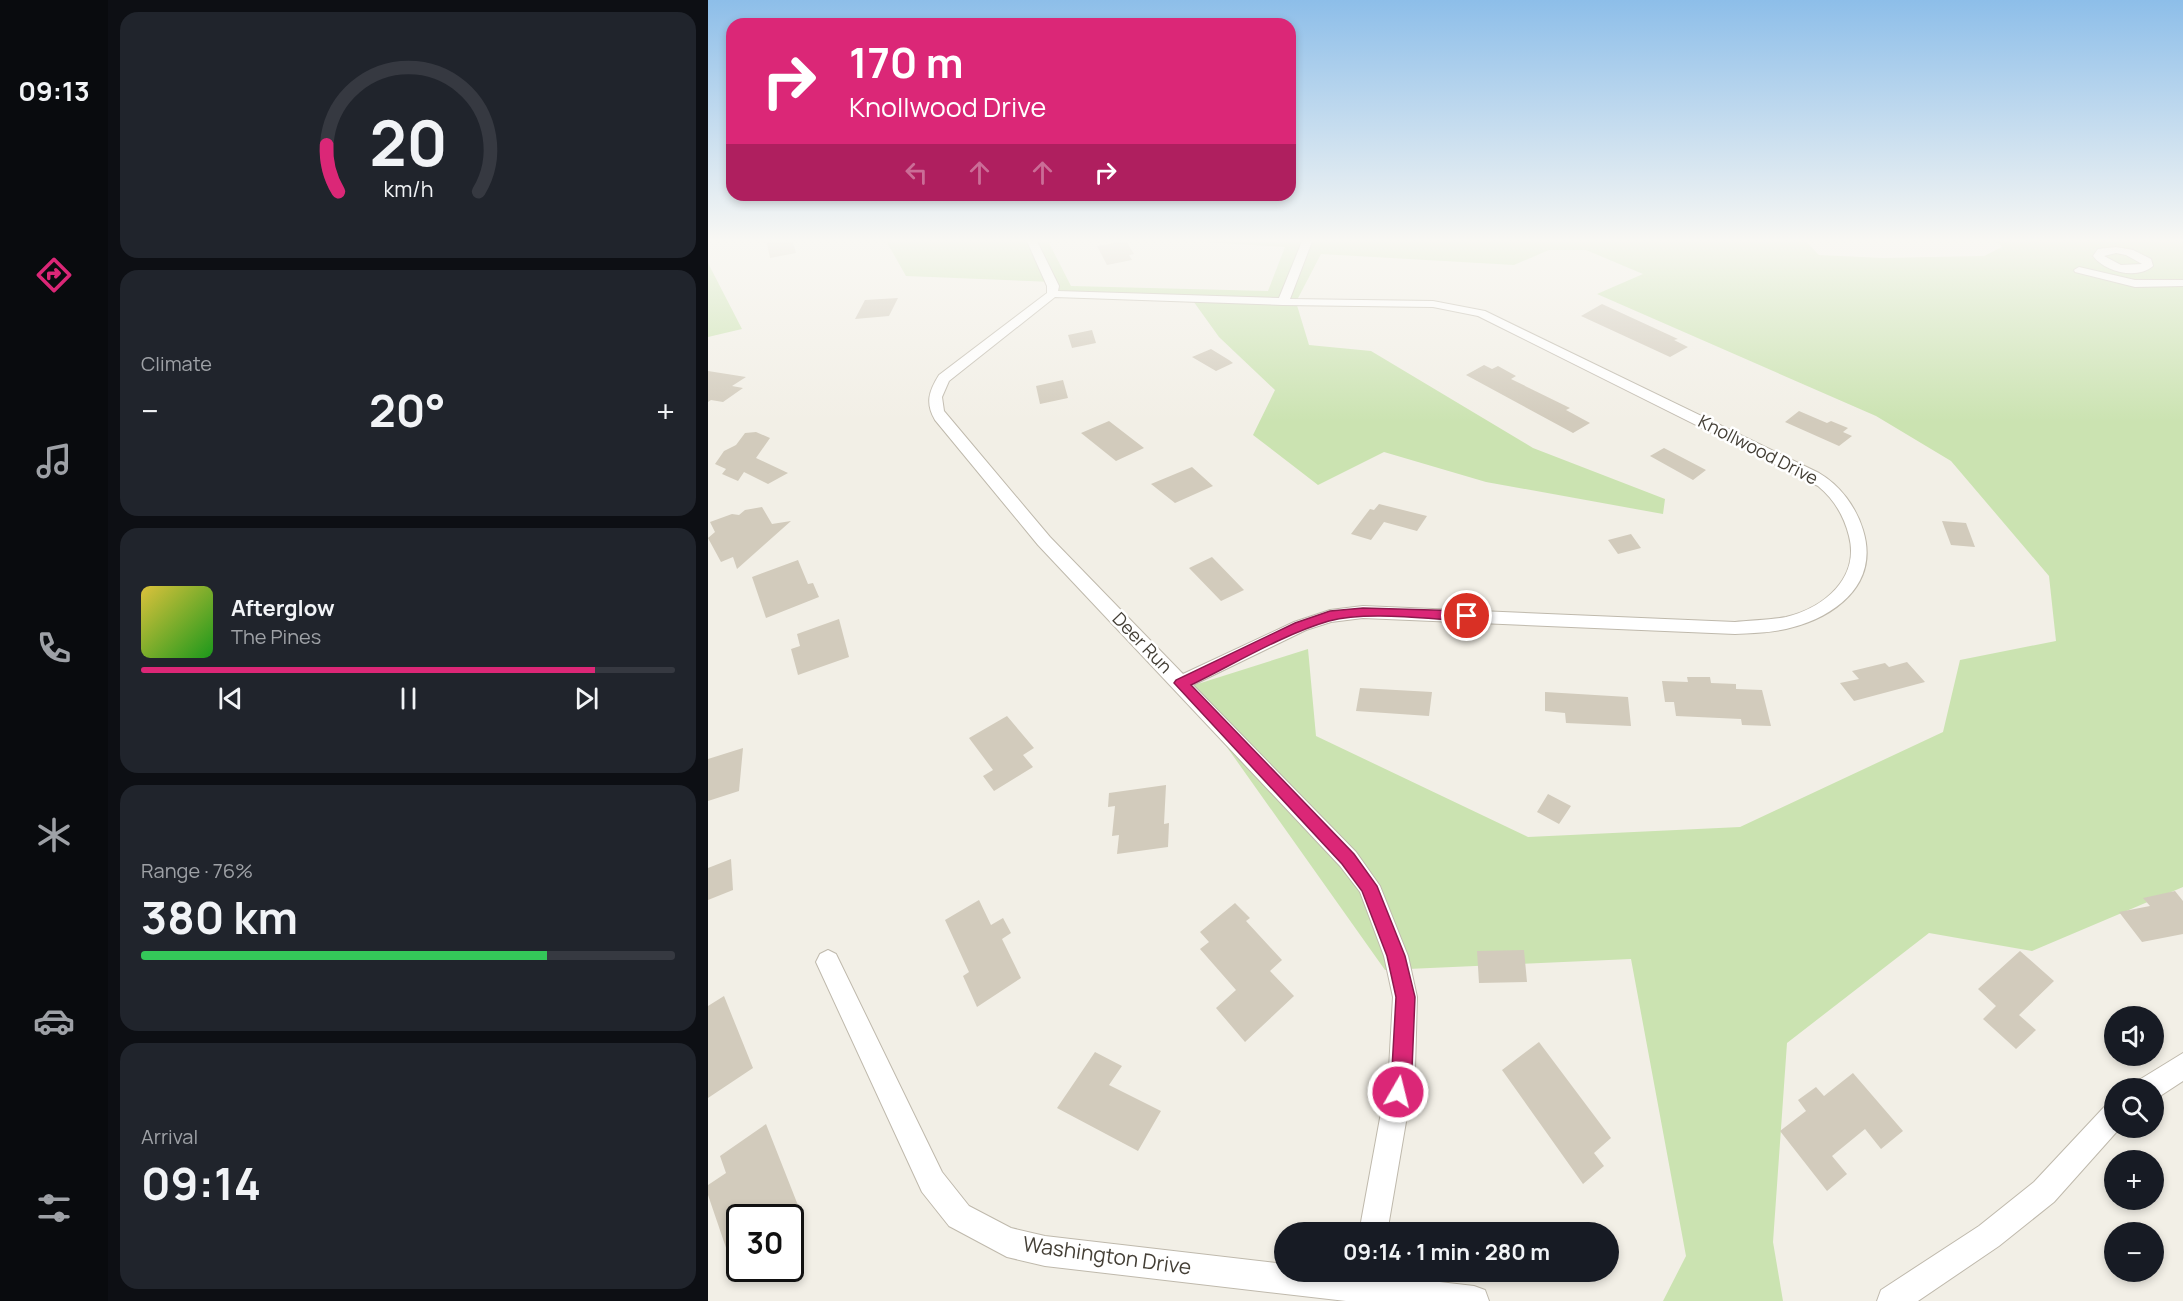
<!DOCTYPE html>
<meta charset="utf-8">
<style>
body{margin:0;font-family:Manrope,sans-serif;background:#20242c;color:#f1f3f6;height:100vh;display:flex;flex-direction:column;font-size:22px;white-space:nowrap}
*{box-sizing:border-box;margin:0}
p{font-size:20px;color:#9ea1a6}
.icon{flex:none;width:33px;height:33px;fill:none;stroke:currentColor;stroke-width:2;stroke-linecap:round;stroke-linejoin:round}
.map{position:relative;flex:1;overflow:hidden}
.side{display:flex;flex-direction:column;gap:12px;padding:12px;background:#0d0f14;width:600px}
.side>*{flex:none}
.banner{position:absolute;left:18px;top:18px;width:570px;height:183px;border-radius:18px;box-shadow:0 3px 9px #0003;background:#db2777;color:#fff;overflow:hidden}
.controls{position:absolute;left:1396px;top:1006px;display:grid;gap:12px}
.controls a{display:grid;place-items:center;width:60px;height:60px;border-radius:50%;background:#171b24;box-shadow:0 3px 9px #0003;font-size:30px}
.speed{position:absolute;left:18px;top:1204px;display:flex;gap:12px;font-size:30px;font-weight:700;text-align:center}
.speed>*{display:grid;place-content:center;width:78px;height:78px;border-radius:50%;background:#171b24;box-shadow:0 3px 9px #0003;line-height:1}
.speed .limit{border:3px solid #111;border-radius:9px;background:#fff;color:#111}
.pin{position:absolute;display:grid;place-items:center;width:51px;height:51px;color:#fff;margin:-26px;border:3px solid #fff;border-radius:50%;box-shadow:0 2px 6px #0007}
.me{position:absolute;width:66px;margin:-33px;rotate:8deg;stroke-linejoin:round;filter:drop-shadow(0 0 4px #0008)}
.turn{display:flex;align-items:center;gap:21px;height:126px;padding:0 24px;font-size:27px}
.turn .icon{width:78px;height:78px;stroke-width:2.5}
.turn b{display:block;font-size:42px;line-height:51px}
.lanes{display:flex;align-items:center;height:57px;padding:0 24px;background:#0003;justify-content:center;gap:30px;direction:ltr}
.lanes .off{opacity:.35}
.big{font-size:45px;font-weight:700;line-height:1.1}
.side .tile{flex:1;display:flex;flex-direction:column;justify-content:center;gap:9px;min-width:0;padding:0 21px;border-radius:18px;background:#20242c}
.side .dial{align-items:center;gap:0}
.dial svg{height:156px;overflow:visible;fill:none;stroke:#363941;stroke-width:7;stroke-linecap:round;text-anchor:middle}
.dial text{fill:#f1f3f6;stroke:none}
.song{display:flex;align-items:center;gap:18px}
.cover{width:72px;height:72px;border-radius:9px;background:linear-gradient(135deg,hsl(50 70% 55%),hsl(120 70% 35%))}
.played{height:6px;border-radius:3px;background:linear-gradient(90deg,#db2777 85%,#363941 85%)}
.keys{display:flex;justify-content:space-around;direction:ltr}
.heat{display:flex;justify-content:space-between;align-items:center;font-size:33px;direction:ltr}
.charge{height:9px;border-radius:4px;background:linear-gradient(90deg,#34c759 76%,#363941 0)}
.trip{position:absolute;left:566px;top:1222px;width:345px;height:60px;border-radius:30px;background:#171b24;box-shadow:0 3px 9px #0003;font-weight:700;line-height:60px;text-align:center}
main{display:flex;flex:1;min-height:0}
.menu{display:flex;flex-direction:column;width:108px;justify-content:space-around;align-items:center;background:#090b0e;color:#9ea1a6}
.menu .icon{width:42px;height:42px}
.menu .selected{color:#db2777}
.menu b{font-size:27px;color:#f1f3f6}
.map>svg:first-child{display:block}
.green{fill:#cbe3b1}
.building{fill:#d2cbbc}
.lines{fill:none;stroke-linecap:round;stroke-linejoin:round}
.minor-casing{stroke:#bfb9ac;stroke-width:2}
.minor{fill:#fff;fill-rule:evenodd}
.route{fill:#db2777;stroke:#8e194d;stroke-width:1.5}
.labels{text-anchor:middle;stroke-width:5;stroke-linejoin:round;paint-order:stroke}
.street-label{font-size:18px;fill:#443f36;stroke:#fff}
.near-street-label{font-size:21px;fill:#443f36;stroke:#fff}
</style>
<main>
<nav class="menu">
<b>09:13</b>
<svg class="icon selected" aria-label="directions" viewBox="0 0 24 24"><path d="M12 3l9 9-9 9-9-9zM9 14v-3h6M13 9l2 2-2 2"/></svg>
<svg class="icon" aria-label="music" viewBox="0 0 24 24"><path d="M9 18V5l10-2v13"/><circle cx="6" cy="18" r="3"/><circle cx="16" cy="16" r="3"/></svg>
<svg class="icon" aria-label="phone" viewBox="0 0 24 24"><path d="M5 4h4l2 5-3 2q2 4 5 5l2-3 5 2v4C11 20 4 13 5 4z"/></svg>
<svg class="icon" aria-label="climate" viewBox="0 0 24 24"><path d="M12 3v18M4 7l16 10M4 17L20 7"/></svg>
<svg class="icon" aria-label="car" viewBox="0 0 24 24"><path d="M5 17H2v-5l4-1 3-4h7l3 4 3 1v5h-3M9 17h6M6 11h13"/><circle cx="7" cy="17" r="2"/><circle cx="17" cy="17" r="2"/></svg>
<svg class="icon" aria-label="filters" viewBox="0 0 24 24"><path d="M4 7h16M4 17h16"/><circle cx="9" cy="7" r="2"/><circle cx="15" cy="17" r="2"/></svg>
</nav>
<section class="side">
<div class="tile dial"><svg viewBox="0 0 100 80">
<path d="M14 69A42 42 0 1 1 86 69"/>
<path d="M14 69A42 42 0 0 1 8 45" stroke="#db2777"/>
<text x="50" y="56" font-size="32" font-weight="700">20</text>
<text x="50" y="72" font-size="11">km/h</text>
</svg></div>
<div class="tile"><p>Climate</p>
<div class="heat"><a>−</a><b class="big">20°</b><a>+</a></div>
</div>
<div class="tile">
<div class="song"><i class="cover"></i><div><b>Afterglow</b><p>The Pines</p></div></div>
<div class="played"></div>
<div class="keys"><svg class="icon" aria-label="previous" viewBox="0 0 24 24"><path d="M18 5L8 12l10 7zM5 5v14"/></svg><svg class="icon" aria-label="pause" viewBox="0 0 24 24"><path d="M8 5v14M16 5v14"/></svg><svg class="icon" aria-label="next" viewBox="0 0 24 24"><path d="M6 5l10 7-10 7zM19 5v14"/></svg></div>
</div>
<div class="tile"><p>Range · 76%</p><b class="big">380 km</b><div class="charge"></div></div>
<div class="tile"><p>Arrival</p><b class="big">09:14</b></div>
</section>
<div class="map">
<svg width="1475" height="1301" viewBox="0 0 1475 1301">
<rect width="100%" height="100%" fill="#f2efe6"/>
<path class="green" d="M177,239H339L363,286L560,291L577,247L497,242V239H1096L1111,255L1175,258L1276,256L1294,247L1287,239H1475V887L1324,951L1221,933L1079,1043L1065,1242L1075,1301H955L978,1256L923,959L677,970L477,688L600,649L608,736L820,837L1032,827L1235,732L1252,660L1348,641L1341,576L1243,461L1168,416L889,294L935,274L878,250H841L806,265L613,254L588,302L601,345L663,351L825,448L957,499L955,514L778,482L676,452L610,485L545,435L567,390L511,337L483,298L350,291L345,282L198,276Z
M0,263L34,329L0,337Z"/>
<path class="building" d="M58,239H84L88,253L62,258Z
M418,241L426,254L421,255L424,260L399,265L389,246Z
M190,298L181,316L147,319L157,300Z
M894,304L970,339L966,340L980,347L962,357L873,316Z
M384,330L388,343L364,348L360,335Z
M503,349L521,360L525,363L508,371L484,357Z
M776,365L784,369L790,366L808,376L803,379L862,408L858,410L882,423L865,433L758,375Z
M0,371L38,377L24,386L35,388L15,402L3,400L0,402Z
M355,380L360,398L332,404L328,386Z
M1091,411L1119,423L1123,421L1140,428L1135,432L1144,436L1131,446L1077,422Z
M401,421L436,448L408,461L373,433Z
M48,432L62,438L48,458L80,473L60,484L36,472L30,481L14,474L18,469L7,464L16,451L28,445L37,433Z
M956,448L998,470L985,480L942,456Z
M484,467L505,486L467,503L443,484Z
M671,504L719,516L709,531L676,522L663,540L643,534L662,509L666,510Z
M54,507L64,524L83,521L29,569L25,557L13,562L0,538L7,532L2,522L24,514L31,515L37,510Z
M1234,521L1258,523L1267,547L1243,545Z
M923,534L933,548L910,554L900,540Z
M504,557L536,590L513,601L481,568Z
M90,560L100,584L105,583L111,597L58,618L44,577Z
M131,619L141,657L90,675L83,649L92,646L89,634Z
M1199,662L1217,682L1146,701L1132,683L1151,679L1144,671L1177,663L1181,667Z
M979,677H1002L1003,683L1028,684V689L1054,690L1063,726L1034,725L1033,719L968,716L966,702H957L954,681L980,682Z
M652,688L724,692L721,716L648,711Z
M837,692L920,697L923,726L858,723L857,713L837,711Z
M299,716L326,748L315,755L325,767L286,791L275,776L285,770L261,738Z
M35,748L31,791L0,801V759Z
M458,785L456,824L461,823L460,847L409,854L411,835L404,836L407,806L400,807L401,793Z
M840,794L863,806L851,824L829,812Z
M23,859L25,890L0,900V868Z
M1467,891L1475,901V934L1434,942L1411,912L1442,906L1435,898Z
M271,900L283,925L295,918L303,933L294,939L313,978L269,1007L255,976L261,972L237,920Z
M527,903L542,918L538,921L574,960L562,971L586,996L537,1042L508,1008L528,990L492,949L501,942L492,932Z
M816,950L819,982L771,983L769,951Z
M1312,951L1346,981L1311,1015L1328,1030L1308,1049L1275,1019L1288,1006L1270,989Z
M16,996L45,1068L0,1098V1006Z
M831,1042L903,1138L886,1153L896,1166L875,1184L794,1070Z
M387,1052L414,1066L401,1085L453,1111L430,1151L349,1108Z
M1145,1073L1195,1131L1173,1149L1157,1129L1124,1156L1139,1174L1119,1191L1072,1131L1098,1111L1090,1100L1108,1087L1116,1096Z
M58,1124L95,1218H32V1280H29L0,1195V1185L18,1173L12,1156Z"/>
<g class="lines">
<defs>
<path id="minor" d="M318,239H328L351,286L350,291L571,298L595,239H605L582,299L725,301L777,311L1111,473C1132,485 1148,507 1155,530C1172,585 1126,618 1078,629C1061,633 1044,633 1027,634L655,618L623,622L598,630L485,685L648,852L672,886L700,956L709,997L707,1069L679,1233H651L681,1069L685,997L676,956L652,892L632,866L330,545L227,420C217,403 221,391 231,375L339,293V286ZM347,297L575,305L725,307L770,316L1110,486C1126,499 1136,516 1141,536C1152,578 1116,608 1078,617C1061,620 1044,620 1027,622L655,606L622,610L586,622L475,674L342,537L236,411L234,397L241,381Z
M1408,247L1425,250L1443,259L1445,266C1429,280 1397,272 1385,256L1390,249ZM1408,253L1418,255L1434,264L1413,265L1396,256Z
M1371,267L1427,280H1475V286L1427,287L1367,272L1366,270Z
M120,950L128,954L234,1172L261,1206L303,1228L337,1236L576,1264V1272H646L766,1286L777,1290L781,1301H638L337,1266L299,1257L241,1226L214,1192L108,962L112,954Z
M1475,1053V1081L1446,1100V1089H1427L1431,1080Z
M1407,1101V1128H1412L1346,1202L1291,1246L1210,1301H1169L1173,1290L1271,1226L1326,1182L1398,1105Z"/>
</defs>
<use href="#minor" class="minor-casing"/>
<use href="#minor" class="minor"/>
</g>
<linearGradient id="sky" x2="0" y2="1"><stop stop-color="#8dbee9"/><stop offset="0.57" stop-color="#f9f8f4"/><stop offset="1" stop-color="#f9f8f4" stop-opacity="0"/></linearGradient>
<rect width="1475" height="422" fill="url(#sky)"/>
<path class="route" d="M655,608L759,611L765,616L759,621C718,619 659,611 621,621C576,634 526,664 483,685L646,854L669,886L697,956L707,997L704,1069L697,1100L690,1102L683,1100L680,1092L684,1069L688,997L679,956L654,891L634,864L466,683L468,680L587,623L622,611Z"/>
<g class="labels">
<g class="street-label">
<text transform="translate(1050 450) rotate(27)" y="6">Knollwood Drive</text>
<text transform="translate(434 643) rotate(46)" y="6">Deer Run</text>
</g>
<g class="near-street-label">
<text transform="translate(399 1256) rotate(8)" y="7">Washington Drive</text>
</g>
</g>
</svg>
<div class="controls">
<a><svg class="icon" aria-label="sound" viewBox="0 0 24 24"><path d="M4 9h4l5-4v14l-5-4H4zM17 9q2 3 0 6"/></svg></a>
<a><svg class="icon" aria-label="search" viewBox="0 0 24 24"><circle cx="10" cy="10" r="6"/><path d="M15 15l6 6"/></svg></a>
<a>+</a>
<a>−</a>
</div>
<div class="speed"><div class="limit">30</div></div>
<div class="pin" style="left:759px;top:616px;background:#d93025"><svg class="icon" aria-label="arrive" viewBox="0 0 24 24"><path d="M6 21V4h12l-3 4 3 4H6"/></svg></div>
<svg class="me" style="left:690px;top:1092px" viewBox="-20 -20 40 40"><circle r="17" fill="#db2777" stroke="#fff" stroke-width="3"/><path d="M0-11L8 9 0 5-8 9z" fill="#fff"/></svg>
<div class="trip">09:14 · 1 min · 280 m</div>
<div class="banner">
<div class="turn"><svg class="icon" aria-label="right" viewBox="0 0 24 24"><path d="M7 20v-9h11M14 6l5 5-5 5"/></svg><div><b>170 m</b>Knollwood Drive</div></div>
<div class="lanes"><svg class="icon off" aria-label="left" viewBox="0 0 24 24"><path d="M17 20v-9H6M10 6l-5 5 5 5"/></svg><svg class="icon off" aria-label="ahead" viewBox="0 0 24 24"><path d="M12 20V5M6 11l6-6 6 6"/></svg><svg class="icon off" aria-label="ahead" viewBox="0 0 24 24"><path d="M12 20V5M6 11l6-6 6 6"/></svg><svg class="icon" aria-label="right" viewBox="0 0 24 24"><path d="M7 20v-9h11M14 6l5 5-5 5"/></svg></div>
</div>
</div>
</main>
